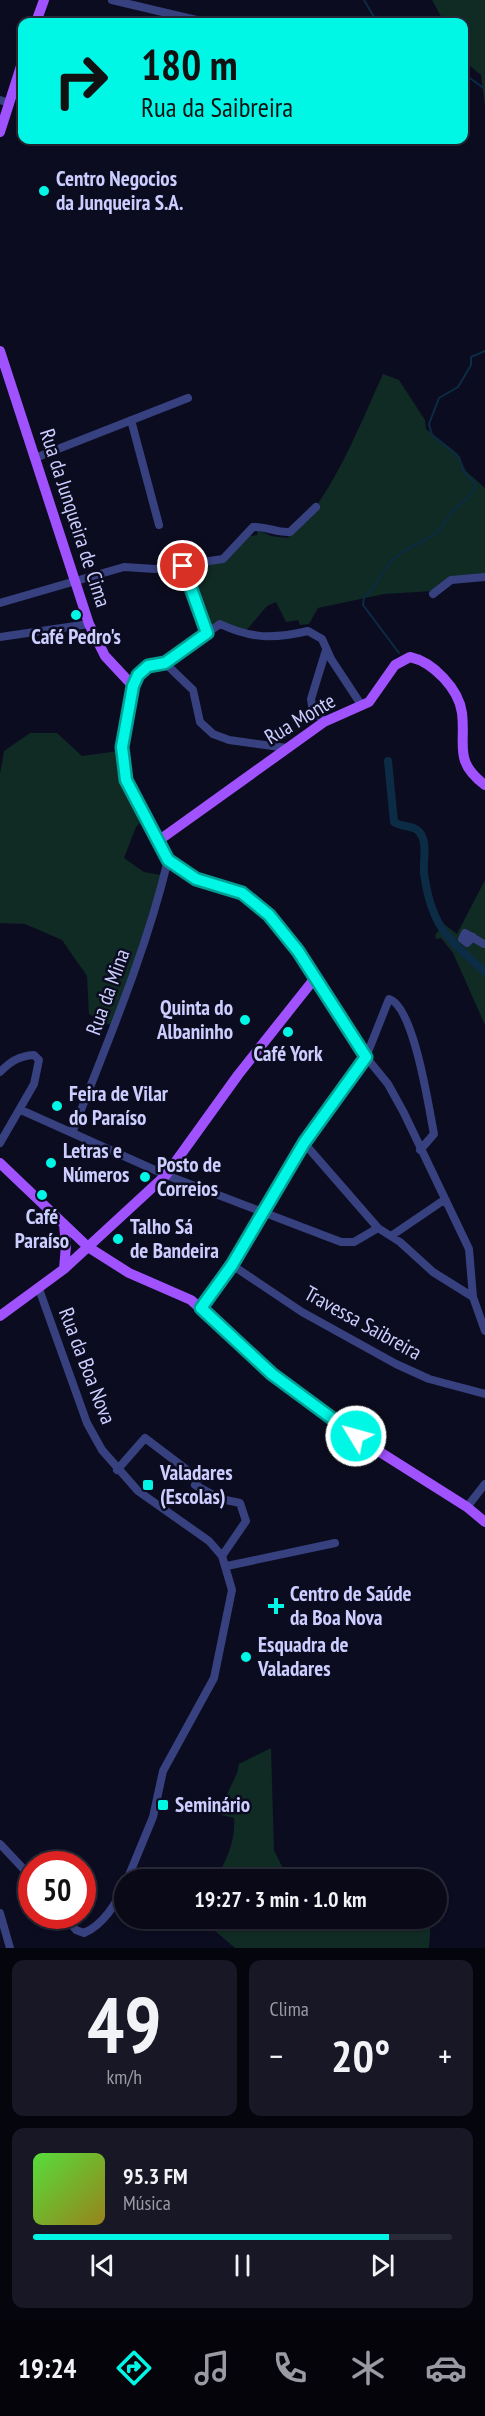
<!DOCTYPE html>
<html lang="pt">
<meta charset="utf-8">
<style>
body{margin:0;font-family:"PT Sans Narrow",sans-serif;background:#171725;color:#f1f3f6;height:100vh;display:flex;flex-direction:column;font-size:22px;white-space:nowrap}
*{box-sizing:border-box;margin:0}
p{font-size:20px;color:#999aa2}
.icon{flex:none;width:33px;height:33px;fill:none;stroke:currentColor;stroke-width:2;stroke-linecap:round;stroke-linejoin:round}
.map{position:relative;height:1948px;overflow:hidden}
.drawer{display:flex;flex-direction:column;gap:12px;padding:12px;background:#05050d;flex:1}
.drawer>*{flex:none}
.hud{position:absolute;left:18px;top:18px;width:450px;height:126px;border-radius:12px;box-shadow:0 2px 4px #0004,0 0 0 2px #292a37;background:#00f6e5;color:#111;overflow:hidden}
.speed{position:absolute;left:18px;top:1851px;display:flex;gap:12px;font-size:30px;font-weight:700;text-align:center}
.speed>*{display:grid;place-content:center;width:78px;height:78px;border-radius:50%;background:#090918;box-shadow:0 2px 4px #0004,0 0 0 2px #292a37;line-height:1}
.speed .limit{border:9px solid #d22;background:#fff;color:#111}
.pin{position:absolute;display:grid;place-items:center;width:51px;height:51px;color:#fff;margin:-26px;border:3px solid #fff;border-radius:50%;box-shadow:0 2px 6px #0007}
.me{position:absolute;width:66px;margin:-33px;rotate:307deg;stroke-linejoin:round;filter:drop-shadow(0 0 4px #0008)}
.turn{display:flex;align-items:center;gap:21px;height:126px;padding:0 24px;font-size:27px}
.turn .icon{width:78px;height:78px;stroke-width:2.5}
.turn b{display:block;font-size:42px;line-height:51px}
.big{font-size:45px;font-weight:800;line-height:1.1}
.drawer .widget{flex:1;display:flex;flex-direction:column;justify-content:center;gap:9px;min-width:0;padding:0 21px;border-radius:12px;background:#171725}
.drawer .dial{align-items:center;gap:0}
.dial b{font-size:78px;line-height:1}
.song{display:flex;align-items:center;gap:18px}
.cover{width:72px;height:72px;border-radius:9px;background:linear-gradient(135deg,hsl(110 70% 55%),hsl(50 70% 35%))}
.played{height:6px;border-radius:3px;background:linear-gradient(90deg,#00f6e5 85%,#292a37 85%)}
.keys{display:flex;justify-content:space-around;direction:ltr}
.heat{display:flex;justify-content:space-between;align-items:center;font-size:33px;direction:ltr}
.drawer .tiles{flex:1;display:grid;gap:12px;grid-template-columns:1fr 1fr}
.widget:last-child{grid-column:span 2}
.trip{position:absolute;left:114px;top:1869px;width:333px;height:60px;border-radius:30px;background:#090918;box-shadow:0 2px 4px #0004,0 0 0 2px #292a37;font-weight:800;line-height:60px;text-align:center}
.tab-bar{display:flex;height:96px;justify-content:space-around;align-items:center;background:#04040a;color:#999aa2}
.tab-bar .icon{width:42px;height:42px}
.tab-bar .active{color:#00f6e5}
.tab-bar b{font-size:27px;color:#f1f3f6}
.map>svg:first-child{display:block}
.green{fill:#102a24}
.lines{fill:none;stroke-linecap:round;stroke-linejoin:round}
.stream{stroke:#0c2b45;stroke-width:2}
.canal{stroke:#0c2b45;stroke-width:8}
.minor{stroke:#37417f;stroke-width:8}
.major{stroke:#a152ff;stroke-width:10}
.route-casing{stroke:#00a095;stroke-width:15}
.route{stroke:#00f6e5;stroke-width:10}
.poi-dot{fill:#00f6e5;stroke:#0c0c20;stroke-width:2}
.labels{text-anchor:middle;stroke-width:5;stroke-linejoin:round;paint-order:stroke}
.poi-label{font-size:21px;font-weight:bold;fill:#cbceff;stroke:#0c0c20;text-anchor:start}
.street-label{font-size:21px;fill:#cbceff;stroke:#0c0c20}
</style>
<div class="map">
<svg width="485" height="1948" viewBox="0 0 485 1948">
<rect width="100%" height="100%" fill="#0c0c20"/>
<path class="green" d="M432,0H485V106L481,75L465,62L464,22H444Z
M383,374L399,380L425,420L426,429L457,453L466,471L485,488V574L466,575L434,591L384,594L318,608L309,624L300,625L298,620L286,622L276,602L267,606L245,632L227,624L209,629L186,568L223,562L249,536L257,535L258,530L271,536L287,538C330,504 360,424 383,374Z
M30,733H57L82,756L119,751L117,770L140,823L136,827L124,858L144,872L161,875L114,1027L89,1014L87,976L62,940L25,924L0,923V774L4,751Z
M485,880V1025L453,953L441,938L436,939L435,935L444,924L457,934Z
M271,1748L274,1850L288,1879H216C226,1860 236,1841 234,1818L218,1814L237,1773L239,1764Z
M209,1919H351L391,1929L400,1919H431L429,1948H235L214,1930Z"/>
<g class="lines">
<path class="stream" d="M364,0L377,22
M464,74L485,89
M399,653L363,605L364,597C376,589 381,572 392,561C404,548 421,544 435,534C443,529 445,519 452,512C460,503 471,498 476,485L464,472L459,457L432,435L429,424L439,398L458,387L471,365V357L485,351"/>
<path class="canal" d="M388,761L394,822C402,828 417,824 422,836C427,846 423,861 424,873C431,926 447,938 485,972"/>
<path class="minor" d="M112,0L205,22
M0,100L10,103
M131,420L159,525
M35,458L188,398
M183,566L207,633
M433,594L451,580L485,577
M0,603L124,567L155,569L223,559L253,527C266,526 276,533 290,532L316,507
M0,637L89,624
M165,663L193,690L200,722L213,734L229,740L287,748
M133,686L144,669L165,663L220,624C252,639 274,639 308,631L322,639L331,659L362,706
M324,722L312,706L311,699L326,650
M473,937L467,943L462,939L465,933L484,944H485
M315,978L366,1057L388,1084L404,1113L469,1249L473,1297L485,1331
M0,1072C11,1061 19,1056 34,1055L39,1060L34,1084L0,1143
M21,1110L166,1175L341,1242H354L378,1228
M72,1133C107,1043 145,955 168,860
M304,1143L378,1228L400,1242L433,1272L473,1297
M391,1236L444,1200
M232,1265L302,1312L396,1364L429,1379L485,1394
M39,1289L87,1423L102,1450L138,1491L209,1541L222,1556L232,1590L214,1678L163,1771L153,1817L127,1880
M201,1308L232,1265L304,1143L366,1057L389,999C414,1006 429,1109 434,1134L420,1150
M117,1470L145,1438L199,1479L195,1485L221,1499L240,1503L246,1521L222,1556
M467,1507L485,1484
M227,1566L335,1543
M0,1844L32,1878
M0,1913L10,1948
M64,1916L76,1930L84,1933C103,1925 117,1903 124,1885"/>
<path class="major" d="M36,22L44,0
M0,132L22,63
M0,351L89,624L105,656L133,686C119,757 116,774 156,837C166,854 171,864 188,875C206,885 231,884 248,897C276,918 297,948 315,978L238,1075L166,1175L64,1269L0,1316
M158,841L324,722L369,702L395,665L410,657C433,662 459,689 462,713C466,745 453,761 485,785
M0,1163L88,1247L129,1273L191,1300L272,1374L372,1447L467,1507L485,1522
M64,1269L66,1246L64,1224"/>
</g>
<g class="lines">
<defs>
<path id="route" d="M183,566L207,633L165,663L148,666L138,675L133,686L122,747L126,780L168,860L196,879L242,893L269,915L298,951L366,1057L304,1143L232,1265L201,1308L272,1374L356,1436"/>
</defs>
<use href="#route" class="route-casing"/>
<use href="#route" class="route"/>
</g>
<g class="poi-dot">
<circle cx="44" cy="191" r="6"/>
<circle cx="76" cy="615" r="6"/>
<circle cx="245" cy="1020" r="6"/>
<circle cx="288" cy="1032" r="6"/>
<circle cx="57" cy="1106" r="6"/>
<circle cx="51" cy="1163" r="6"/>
<circle cx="145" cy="1177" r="6"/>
<circle cx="42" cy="1195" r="6"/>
<circle cx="118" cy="1239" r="6"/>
<rect x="142" y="1479" width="12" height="12" rx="3"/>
<path d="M273 1597h6v6h6v6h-6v6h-6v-6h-6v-6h6z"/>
<circle cx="246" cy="1657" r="6"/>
<rect x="157" y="1799" width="12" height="12" rx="3"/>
</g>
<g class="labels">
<g class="poi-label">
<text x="56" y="186">Centro Negocios<tspan x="56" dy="24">da Junqueira S.A.</tspan></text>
<text x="76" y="644" text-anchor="middle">Café Pedro's</text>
<text x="233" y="1015" text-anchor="end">Quinta do<tspan x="233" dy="24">Albaninho</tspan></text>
<text x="288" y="1061" text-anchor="middle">Café York</text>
<text x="69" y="1101">Feira de Vilar<tspan x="69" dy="24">do Paraíso</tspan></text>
<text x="63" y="1158">Letras e<tspan x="63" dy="24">Números</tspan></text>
<text x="157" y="1172">Posto de<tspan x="157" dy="24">Correios</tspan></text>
<text x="42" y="1224" text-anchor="middle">Café<tspan x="42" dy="24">Paraíso</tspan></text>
<text x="130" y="1234">Talho Sá<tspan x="130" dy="24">de Bandeira</tspan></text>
<text x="160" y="1480">Valadares<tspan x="160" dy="24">(Escolas)</tspan></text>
<text x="290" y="1601">Centro de Saúde<tspan x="290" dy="24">da Boa Nova</tspan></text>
<text x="258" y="1652">Esquadra de<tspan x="258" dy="24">Valadares</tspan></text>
<text x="175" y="1812">Seminário</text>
</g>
<g class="street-label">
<text transform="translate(75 518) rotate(72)" y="7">Rua da Junqueira de Cima</text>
<text transform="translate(300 719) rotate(-31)" y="7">Rua Monte</text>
<text transform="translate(108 992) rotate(-70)" y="7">Rua da Mina</text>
<text transform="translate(363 1323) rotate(29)" y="7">Travessa Saibreira</text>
<text transform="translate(87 1366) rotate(69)" y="7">Rua da Boa Nova</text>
</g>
</g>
</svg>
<div class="speed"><div class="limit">50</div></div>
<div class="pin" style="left:183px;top:566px;background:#d93025"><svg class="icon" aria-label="arrive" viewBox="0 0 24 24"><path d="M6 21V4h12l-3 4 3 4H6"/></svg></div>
<svg class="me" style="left:356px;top:1436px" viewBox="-20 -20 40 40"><circle r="17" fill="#00f6e5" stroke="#fff" stroke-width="3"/><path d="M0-11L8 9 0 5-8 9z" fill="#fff"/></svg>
<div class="trip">19:27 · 3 min · 1.0 km</div>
<div class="hud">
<div class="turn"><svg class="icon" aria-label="right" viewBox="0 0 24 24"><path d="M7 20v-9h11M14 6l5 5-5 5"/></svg><div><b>180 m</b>Rua da Saibreira</div></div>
</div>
</div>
<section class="drawer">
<div class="tiles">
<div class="widget dial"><b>49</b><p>km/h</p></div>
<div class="widget"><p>Clima</p>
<div class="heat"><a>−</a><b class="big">20°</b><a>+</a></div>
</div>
<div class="widget">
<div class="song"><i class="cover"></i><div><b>95.3 FM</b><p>Música</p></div></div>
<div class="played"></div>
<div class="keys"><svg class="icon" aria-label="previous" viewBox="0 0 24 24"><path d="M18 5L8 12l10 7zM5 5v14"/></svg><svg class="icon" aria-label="pause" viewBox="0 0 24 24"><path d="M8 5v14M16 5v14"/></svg><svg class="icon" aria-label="next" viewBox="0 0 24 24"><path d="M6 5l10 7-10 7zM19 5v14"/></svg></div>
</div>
</div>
</section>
<nav class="tab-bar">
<b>19:24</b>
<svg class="icon active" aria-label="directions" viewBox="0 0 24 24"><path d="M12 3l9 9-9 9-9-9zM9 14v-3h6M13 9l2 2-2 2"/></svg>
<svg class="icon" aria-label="music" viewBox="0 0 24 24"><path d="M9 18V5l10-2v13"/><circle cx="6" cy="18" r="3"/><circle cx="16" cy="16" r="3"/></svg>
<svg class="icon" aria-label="phone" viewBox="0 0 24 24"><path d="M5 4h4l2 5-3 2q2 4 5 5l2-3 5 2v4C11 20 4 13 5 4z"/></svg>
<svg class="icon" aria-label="climate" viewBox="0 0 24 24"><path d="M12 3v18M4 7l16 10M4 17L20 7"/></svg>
<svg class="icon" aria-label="car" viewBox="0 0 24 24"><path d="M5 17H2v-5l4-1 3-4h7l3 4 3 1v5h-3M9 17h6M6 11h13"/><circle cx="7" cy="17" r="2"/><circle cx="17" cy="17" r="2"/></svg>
</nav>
